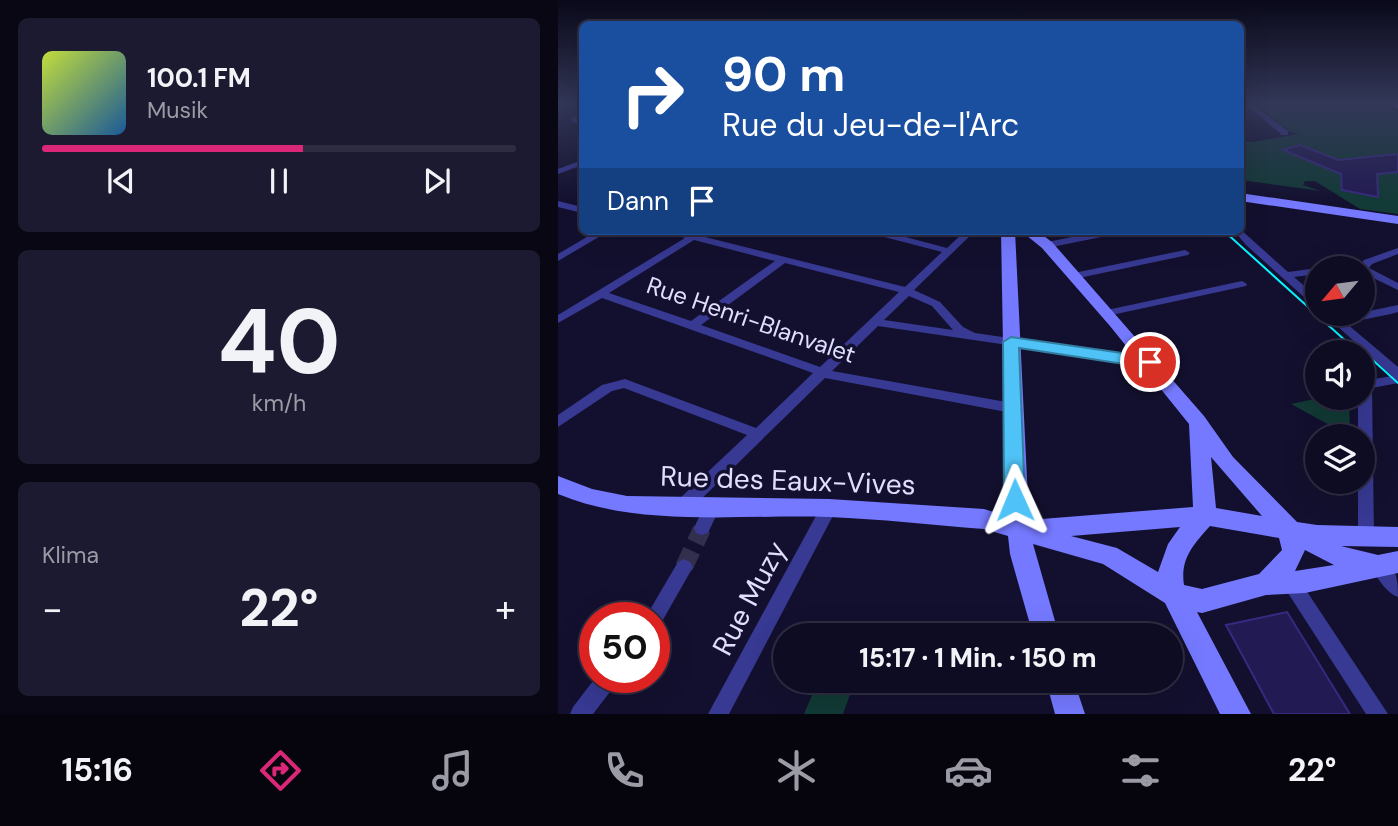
<!DOCTYPE html>
<html lang="de">
<meta charset="utf-8">
<style>
body{margin:0;font-family:"DM Sans",sans-serif;background:#1c1a30;color:#f1f3f6;height:100vh;display:flex;flex-direction:column;font-size:26px;white-space:nowrap}
*{box-sizing:border-box;margin:0}
p{font-size:23px;color:#9b9ba6}
.icon{flex:none;width:38px;height:38px;fill:none;stroke:currentColor;stroke-width:2;stroke-linecap:round;stroke-linejoin:round}
.map{position:relative;flex:1;overflow:hidden}
.side{display:flex;flex-direction:column;gap:18px;padding:18px;background:#080713;width:558px}
.side>*{flex:none}
.guide{position:absolute;left:21px;top:21px;width:665px;height:214px;border-radius:10px;box-shadow:0 7px 28px #0002,0 0 0 2px #2e2c41;background:#1a4fa0;color:#fff;overflow:hidden}
.needle{width:46px;rotate:241deg}
.fabs{position:absolute;left:747px;top:256px;display:grid;gap:14px}
.fabs a{display:grid;place-items:center;width:70px;height:70px;border-radius:50%;background:#0e0c23;box-shadow:0 7px 28px #0002,0 0 0 2px #2e2c41;font-size:35px}
.speed{position:absolute;left:21px;top:602px;display:flex;gap:14px;font-size:35px;font-weight:700;text-align:center}
.speed>*{display:grid;place-content:center;width:91px;height:91px;border-radius:50%;background:#0e0c23;box-shadow:0 7px 28px #0002,0 0 0 2px #2e2c41;line-height:1}
.speed .limit{border:10px solid #d22;background:#fff;color:#111}
.pin{position:absolute;display:grid;place-items:center;width:60px;height:60px;color:#fff;margin:-30px;border:4px solid #fff;border-radius:50%;box-shadow:0 2px 7px #0007}
.me{position:absolute;width:77px;margin:-38px;rotate:359deg;stroke-linejoin:round;filter:drop-shadow(0 0 5px #0008)}
.turn{display:flex;align-items:center;gap:24px;height:147px;padding:0 28px;font-size:32px}
.turn .icon{width:91px;height:91px;stroke-width:2.5}
.turn b{display:block;font-size:49px;line-height:60px}
.then{display:flex;align-items:center;height:66px;padding:0 28px;background:#0003;gap:14px;font-size:26px}
.big{font-size:52px;font-weight:800;line-height:1.1}
.side .tile{flex:1;display:flex;flex-direction:column;justify-content:center;gap:10px;min-width:0;padding:0 24px;border-radius:10px;background:#1c1a30}
.side .dial{align-items:center;gap:0}
.dial b{font-size:91px;line-height:1}
.song{display:flex;align-items:center;gap:21px}
.cover{width:84px;height:84px;border-radius:10px;background:linear-gradient(135deg,hsl(70 70% 55%),hsl(210 70% 35%))}
.played{height:7px;border-radius:4px;background:linear-gradient(90deg,#db2777 55%,#2e2c41 55%)}
.keys{display:flex;justify-content:space-around;direction:ltr}
.heat{display:flex;justify-content:space-between;align-items:center;font-size:38px;direction:ltr}
.trip{position:absolute;left:215px;top:623px;width:410px;height:70px;border-radius:35px;background:#0e0c23;box-shadow:0 7px 28px #0002,0 0 0 2px #2e2c41;font-weight:800;line-height:70px;text-align:center}
.tab-bar{display:flex;height:112px;justify-content:space-around;align-items:center;background:#06050e;color:#9b9ba6}
.tab-bar .icon{width:49px;height:49px}
.tab-bar .active{color:#db2777}
.tab-bar b{font-size:32px;color:#f1f3f6}
main{display:flex;flex:1;min-height:0}
.map>svg:first-child{display:block}
.green{fill:#123a36}
.building{fill:#221a52;stroke:#362a80;stroke-width:2}
.lines{fill:none;stroke-linecap:round;stroke-linejoin:round}
.street-tunnel-far1{stroke:#322f4e;stroke-width:15;stroke-dasharray:15 7;stroke-linecap:butt}
.street-tunnel{stroke:#322f4e;stroke-width:18;stroke-dasharray:18 9;stroke-linecap:butt}
.street{fill:#373992;fill-rule:evenodd}
.secondary{fill:#7579ff;fill-rule:evenodd}
.primary{fill:#bd65ff;fill-rule:evenodd}
.tram{stroke:#0af4ff;stroke-width:2}
.route{fill:#4fc3f7;stroke:#337fa1;stroke-width:2}
.labels{text-anchor:middle;stroke-width:7;stroke-linejoin:round;paint-order:stroke}
.street-label{font-size:24px;fill:#e0deff;stroke:#13102f}
.near-street-label{font-size:28px;fill:#e0deff;stroke:#13102f}
</style>
<main>
<section class="side">
<div class="tile">
<div class="song"><i class="cover"></i><div><b>100.1 FM</b><p>Musik</p></div></div>
<div class="played"></div>
<div class="keys"><svg class="icon" aria-label="previous" viewBox="0 0 24 24"><path d="M18 5L8 12l10 7zM5 5v14"/></svg><svg class="icon" aria-label="pause" viewBox="0 0 24 24"><path d="M8 5v14M16 5v14"/></svg><svg class="icon" aria-label="next" viewBox="0 0 24 24"><path d="M6 5l10 7-10 7zM19 5v14"/></svg></div>
</div>
<div class="tile dial"><b>40</b><p>km/h</p></div>
<div class="tile"><p>Klima</p>
<div class="heat"><a>−</a><b class="big">22°</b><a>+</a></div>
</div>
</section>
<div class="map">
<svg width="840" height="714" viewBox="0 0 840 714">
<rect width="100%" height="100%" fill="#13102f"/>
<path class="green" d="M697,104H825L840,112V214L802,209L757,181H747L745,185L763,191L683,180L682,140L694,142L741,134L731,131Z
M766,397H791L792,436L733,404Z
M260,681H297L285,714H246Z"/>
<path class="building" d="M742,145L780,160L840,154V172L819,174L820,197L784,190L783,174L725,150Z
M729,612L792,714H716L668,625Z"/>
<g class="lines">
<path class="street-tunnel-far1" d="M143,531L144,528"/>
<path class="street-tunnel" d="M126,567L144,529"/>
<path class="street" d="M688,104H694L730,131V135H724Z
M24,112V117L20,120L24,122V126L13,121V119Z
M24,160V165L0,174V169Z
M0,201L24,207V213L0,207Z
M682,229L730,272L760,268V274L736,277L760,298V307L756,306L688,245L676,231H682Z
M39,231H51L0,261V254Z
M105,231H121L133,234L138,231H150L143,236L347,287L384,252L311,233L309,231H325L389,248L407,231H417L356,290L382,302L405,327L417,333L592,358L598,362L592,366L320,326L274,371L454,403L459,405L461,408L459,411L454,413L267,378L131,511L125,512L119,511L117,506L119,501L189,435L66,388L54,391L0,427V415L44,385L67,379L198,428L255,373L44,298L0,323V315L127,238ZM136,240L217,261L133,321L51,293ZM227,263L341,292L262,367L143,325ZM351,296L374,306L395,330L326,320Z
M544,231H563L558,234L489,248L484,245L489,242Z
M840,248V254L814,264L811,268L840,283V290L805,273V268H772C780,262 794,261 804,263L806,260Z
M627,250L632,253L630,255L516,279L511,276L516,273Z
M684,281L689,284L688,286L549,316L543,313L549,310Z
M840,305V312L833,314L788,323L840,367V383L814,388L816,536L814,541L808,543L802,541L800,536V481H805V436H800V397H805V381L834,376L765,313H777L782,317Z
M155,499L161,500L163,505L150,533L144,535L138,533L136,528L149,500Z
M271,502L277,503L279,508L171,714H150L265,503Z
M821,557C839,564 840,581 840,597C828,593 818,576 812,565L815,560Z
M126,559L132,562L135,567L102,625L96,628V618H87L90,613L120,562Z
M734,576L740,578L830,714H808L728,590L725,584L728,578Z
M38,677H61L58,684L35,714H12L15,707Z"/>
<path class="secondary" d="M682,193L840,216V224L682,201Z
M443,231H457L471,520L635,507L631,424L552,326L484,248L463,231H479L494,242L646,416L675,457L739,522L759,525L840,527V547L783,546L820,555L840,551V573L747,593L708,595L644,613L639,612L693,714H662L607,603L545,564L475,544L501,635H475L452,554L450,536L426,529C374,525 322,519 271,517C183,514 81,528 0,494V476L34,489L69,496L271,499L426,509L448,516ZM653,457L704,516L658,508ZM652,526L721,538L724,550L701,574L644,589L626,585C622,559 635,545 652,526ZM622,527L610,544L600,572L559,548L513,536ZM747,550L776,565L737,571Z
M488,681H516L527,714H497Z"/>
<path class="primary" d="M832,104H840V108Z"/>
<path class="tram" d="M666,231L800,352
M796,343L840,383"/>
</g>
<linearGradient id="sky" x2="0" y2="1"><stop stop-color="#0a091a"/><stop offset="0.51" stop-color="#333758"/><stop offset="1" stop-color="#333758" stop-opacity="0"/></linearGradient>
<rect width="840" height="203" fill="url(#sky)"/>
<path class="route" d="M453,337L592,357L600,362L592,368L461,348L467,500L464,506L457,509L449,506L446,500L445,342Z"/>
<g class="labels">
<g class="street-label">
<text transform="translate(193 320) rotate(19)" y="8">Rue Henri-Blanvalet</text>
</g>
<g class="near-street-label">
<text transform="translate(230 480) rotate(2)" y="10">Rue des Eaux-Vives</text>
<text transform="translate(191 598) rotate(-62)" y="10">Rue Muzy</text>
</g>
</g>
</svg>
<div class="fabs">
<a><svg class="needle" viewBox="-14 -14 28 28"><path d="M0-13l5 13h-10z" fill="#e53935"/><path d="M0 13l5-13h-10z" fill="#9b9ba6"/></svg></a>
<a><svg class="icon" aria-label="sound" viewBox="0 0 24 24"><path d="M4 9h4l5-4v14l-5-4H4zM17 9q2 3 0 6"/></svg></a>
<a><svg class="icon" aria-label="layers" viewBox="0 0 24 24"><path d="M12 4l9 5-9 5-9-5zM3 14l9 5 9-5"/></svg></a>
</div>
<div class="speed"><div class="limit">50</div></div>
<div class="pin" style="left:592px;top:362px;background:#d93025"><svg class="icon" aria-label="arrive" viewBox="0 0 24 24"><path d="M6 21V4h12l-3 4 3 4H6"/></svg></div>
<svg class="me" style="left:457px;top:500px" viewBox="-20 -20 40 40"><path d="M0-17L14 15 0 8-14 15z" fill="#4fc3f7" stroke="#fff" stroke-width="4"/></svg>
<div class="trip">15:17 · 1 Min. · 150 m</div>
<div class="guide">
<div class="turn"><svg class="icon" aria-label="right" viewBox="0 0 24 24"><path d="M7 20v-9h11M14 6l5 5-5 5"/></svg><div><b>90 m</b>Rue du Jeu-de-l'Arc</div></div>
<div class="then">Dann<svg class="icon" aria-label="arrive" viewBox="0 0 24 24"><path d="M6 21V4h12l-3 4 3 4H6"/></svg></div>
</div>
</div>
</main>
<nav class="tab-bar">
<b>15:16</b>
<svg class="icon active" aria-label="directions" viewBox="0 0 24 24"><path d="M12 3l9 9-9 9-9-9zM9 14v-3h6M13 9l2 2-2 2"/></svg>
<svg class="icon" aria-label="music" viewBox="0 0 24 24"><path d="M9 18V5l10-2v13"/><circle cx="6" cy="18" r="3"/><circle cx="16" cy="16" r="3"/></svg>
<svg class="icon" aria-label="phone" viewBox="0 0 24 24"><path d="M5 4h4l2 5-3 2q2 4 5 5l2-3 5 2v4C11 20 4 13 5 4z"/></svg>
<svg class="icon" aria-label="climate" viewBox="0 0 24 24"><path d="M12 3v18M4 7l16 10M4 17L20 7"/></svg>
<svg class="icon" aria-label="car" viewBox="0 0 24 24"><path d="M5 17H2v-5l4-1 3-4h7l3 4 3 1v5h-3M9 17h6M6 11h13"/><circle cx="7" cy="17" r="2"/><circle cx="17" cy="17" r="2"/></svg>
<svg class="icon" aria-label="filters" viewBox="0 0 24 24"><path d="M4 7h16M4 17h16"/><circle cx="9" cy="7" r="2"/><circle cx="15" cy="17" r="2"/></svg>
<b>22°</b>
</nav>
